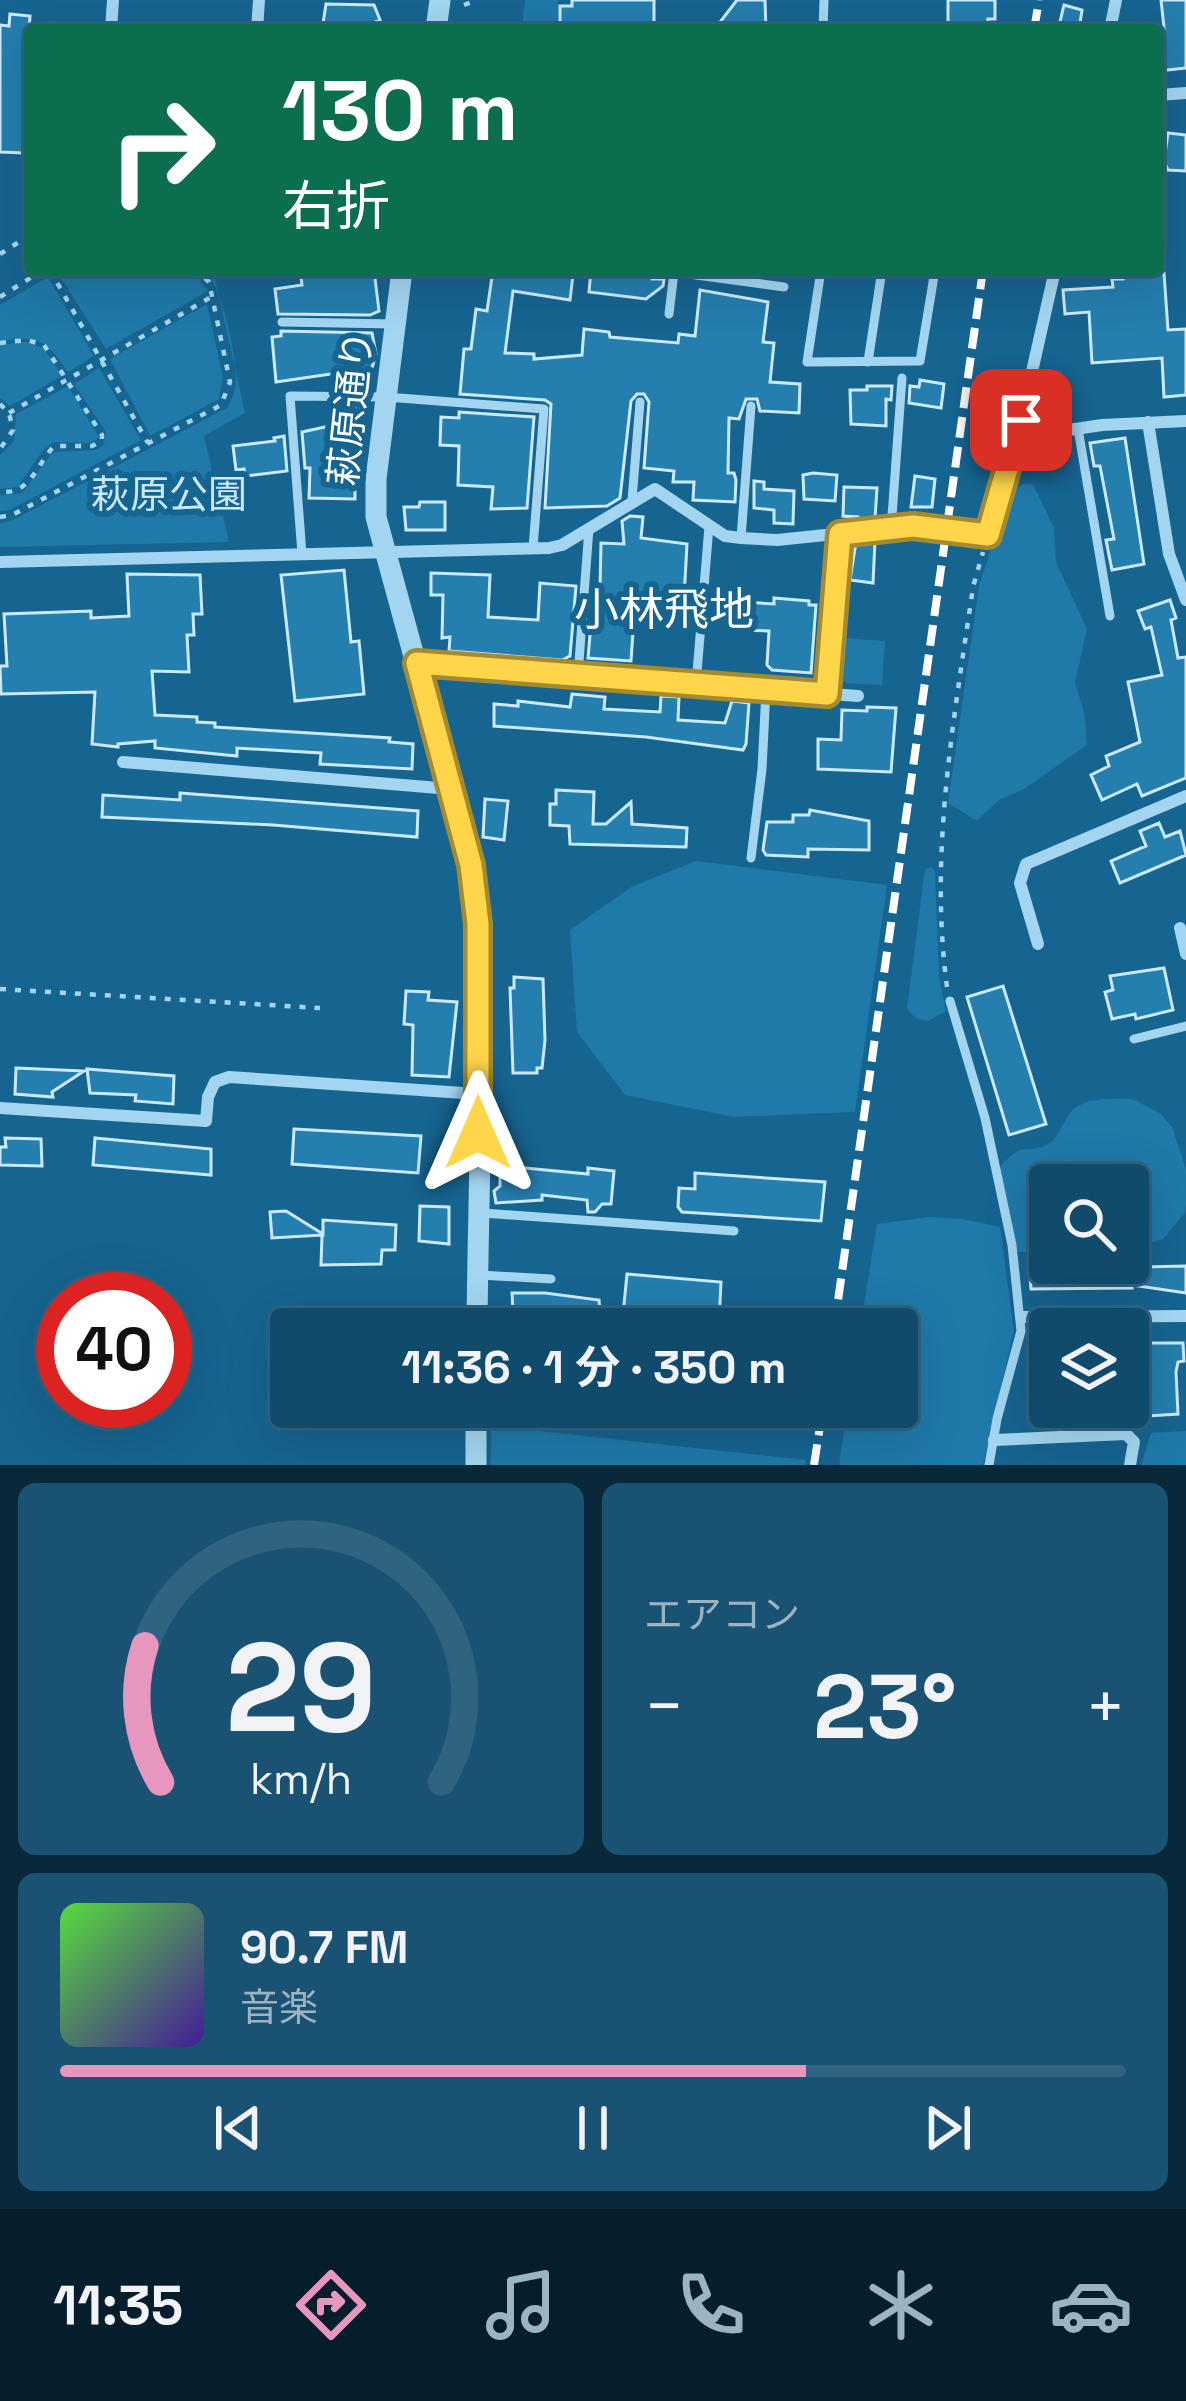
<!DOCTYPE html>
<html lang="ja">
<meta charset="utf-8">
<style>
body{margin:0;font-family:"Space Grotesk","Noto Sans JP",sans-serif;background:#195272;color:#f1f3f6;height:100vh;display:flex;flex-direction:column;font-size:45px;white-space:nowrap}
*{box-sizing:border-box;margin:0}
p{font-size:39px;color:#9cb3c2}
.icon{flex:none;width:66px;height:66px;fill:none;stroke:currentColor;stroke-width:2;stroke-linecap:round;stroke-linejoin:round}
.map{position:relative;height:1465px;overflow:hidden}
.details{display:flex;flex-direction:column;gap:18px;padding:18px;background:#09293b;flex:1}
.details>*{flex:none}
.top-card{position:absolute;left:24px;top:24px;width:1140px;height:252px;border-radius:12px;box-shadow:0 12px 48px #0002,0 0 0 3px #30637f;background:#0b6e4f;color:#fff;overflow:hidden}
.tools{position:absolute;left:1029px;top:1164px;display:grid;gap:24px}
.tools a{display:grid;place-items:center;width:120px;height:120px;border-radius:12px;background:#104b6c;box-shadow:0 12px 48px #0002,0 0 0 3px #30637f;font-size:60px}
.speed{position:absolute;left:36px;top:1272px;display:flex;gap:24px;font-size:60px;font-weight:700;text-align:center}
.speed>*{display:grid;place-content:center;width:156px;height:156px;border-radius:50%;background:#104b6c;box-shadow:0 12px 48px #0002,0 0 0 3px #30637f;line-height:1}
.speed .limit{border:18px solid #d22;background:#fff;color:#111}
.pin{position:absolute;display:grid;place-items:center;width:102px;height:102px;color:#fff;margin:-51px;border-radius:24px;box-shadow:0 6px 18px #0006}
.me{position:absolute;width:132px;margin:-66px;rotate:0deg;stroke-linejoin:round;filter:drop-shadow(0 0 9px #0008)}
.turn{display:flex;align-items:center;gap:42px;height:252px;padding:0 60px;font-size:54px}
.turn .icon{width:156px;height:156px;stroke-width:2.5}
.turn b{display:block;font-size:84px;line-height:102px}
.big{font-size:90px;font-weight:700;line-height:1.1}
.details .widget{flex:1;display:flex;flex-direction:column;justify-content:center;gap:18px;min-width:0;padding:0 42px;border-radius:18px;background:#195272}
.details .dial{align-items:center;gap:0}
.dial svg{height:312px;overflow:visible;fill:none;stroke:#30637f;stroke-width:7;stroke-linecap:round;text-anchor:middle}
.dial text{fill:#f1f3f6;stroke:none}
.song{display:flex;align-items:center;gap:36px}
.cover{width:144px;height:144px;border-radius:18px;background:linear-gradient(135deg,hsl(110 70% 55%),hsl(260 70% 35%))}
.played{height:12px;border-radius:6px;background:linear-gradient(90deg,#e797bd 70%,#30637f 70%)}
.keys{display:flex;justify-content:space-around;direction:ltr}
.heat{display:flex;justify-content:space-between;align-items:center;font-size:66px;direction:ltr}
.details .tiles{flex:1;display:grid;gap:18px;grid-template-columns:1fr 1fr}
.widget:last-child{grid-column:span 2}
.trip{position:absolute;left:270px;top:1308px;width:648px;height:120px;border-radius:12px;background:#104b6c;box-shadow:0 12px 48px #0002,0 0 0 3px #30637f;font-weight:700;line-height:120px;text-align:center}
.tabs{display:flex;height:192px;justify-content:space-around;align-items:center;background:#061e2b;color:#9cb3c2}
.tabs .icon{width:84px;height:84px}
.tabs .active{color:#e797bd}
.tabs b{font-size:54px;color:#f1f3f6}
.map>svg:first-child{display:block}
.green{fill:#1f79a9}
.building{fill:#247eae;stroke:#caeafb;stroke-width:3}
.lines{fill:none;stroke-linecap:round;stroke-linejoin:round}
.path{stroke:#a3d5f0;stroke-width:4.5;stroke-dasharray:6 9;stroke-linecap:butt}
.service{stroke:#a3d5f0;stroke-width:9}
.minor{stroke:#a3d5f0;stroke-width:12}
.tertiary{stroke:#a3d5f0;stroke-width:21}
.rail{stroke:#fff;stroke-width:8;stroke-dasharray:21 9;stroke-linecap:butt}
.route-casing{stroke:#a68a30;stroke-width:30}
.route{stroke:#ffd54a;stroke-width:21}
.labels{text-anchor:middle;stroke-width:12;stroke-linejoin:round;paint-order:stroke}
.street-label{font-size:39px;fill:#fff;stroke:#166490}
.park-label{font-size:39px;fill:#caeafb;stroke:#166490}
.quarter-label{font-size:45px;fill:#fff;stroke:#166490}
</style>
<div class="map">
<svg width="1186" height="1465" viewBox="0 0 1186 1465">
<rect width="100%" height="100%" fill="#166490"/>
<path class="green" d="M525,0H558V30H522Z
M56,270H175L196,275L208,291L106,349Z
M205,270H213L245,413L204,436L229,542L0,547V523L13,520L227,408C229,404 234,395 235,390C240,366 222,287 205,270Z
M48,277L94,356L68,372C44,338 41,336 0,341V305Z
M207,304L223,378L219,399L150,436L110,359Z
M26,342L44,348L62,376L10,406L0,398V345Z
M99,368L141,440L10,510L0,511V495L22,493L53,452L97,450L104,445L106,432L74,384Z
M68,386L99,437L91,443L53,442L41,453L18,487L0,489V455L14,441L16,414Z
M1023,484H1033L1054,528L1056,562L1087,629L1075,682L1084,712L1087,745L1024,789L999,800L977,821L948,803L979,586L1009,493Z
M841,638L885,641L882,685L845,683L839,676Z
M696,861L887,885L855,1112L733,1117L625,1095L577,1032L570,930L633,886Z
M932,867L935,872L939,977L946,1011L928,1021L915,1018L907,1008L925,869Z
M1133,1099L1161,1114L1172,1127L1186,1169V1203L1185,1213L1163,1239L1128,1249V1185H1050V1251L1018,1252L999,1168C1024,1138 1025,1156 1048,1144C1056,1140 1061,1128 1065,1121C1077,1095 1108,1099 1133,1099Z
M929,1217L963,1219L1000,1227L1014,1331L983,1465H839L848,1407H897V1329H860L877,1224Z
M491,1426L806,1460L805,1465H491Z
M1186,1431V1465H1141L1151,1433Z"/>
<path class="building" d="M572,0H654V30H560V6H572Z
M737,0H765L766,30H714Z
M948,0H995V19H988V30H948Z
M1161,0H1186V68L1158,71V37H1165Z
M326,4L374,5L380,20L356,30H322Z
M1064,5L1082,10L1079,30H1058Z
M10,14L30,16L23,131H30V150L24,153L0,152V25L9,26Z
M1168,133L1186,135V171L1168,170L1164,161Z
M323,270H374L379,311L370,315L278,314L275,289L302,285L301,277L323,273Z
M493,270H553L573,275L570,300L513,291L505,353L534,354V359L582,355L584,329L609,332L610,337L678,343L679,334L695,336L700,290L768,302L763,342L774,343L770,382L800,384L799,413L760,411L757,399H746L739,419L729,418L728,473H734L736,480L735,502L693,500L694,482H673L674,471L644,468L649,402L644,394H637L631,401L620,498L607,506L545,508L551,404L545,400L460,394L464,349H471L476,309L487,311Z
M591,270L651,274L652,279H664L663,286L646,299L589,292Z
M1123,273H1164L1168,330L1186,329V395L1164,397L1162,358L1092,363L1089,312L1065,314L1063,290L1113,287L1112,279H1123Z
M281,331L372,333L376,354L372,368L276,382L272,337L281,336Z
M920,380L944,384L941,408L909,403L910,386L919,387Z
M867,386H892L891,400L886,399V426L851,424L850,390H867Z
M330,405L357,406L363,436L355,438V499L309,498L310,468H305L302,432L334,425Z
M459,412L534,417L527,508L491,509L493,487L458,485L459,446L440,445L441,417L459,418Z
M284,436L287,471L245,476L244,469L236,470L233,446L275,441L274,438Z
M1125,438L1144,564L1112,570L1106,540L1114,539L1100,466H1094L1090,443Z
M813,473L837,475L835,501L804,499L803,475Z
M915,476L935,479L932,507H911Z
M754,481L764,482V489L794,491L793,524L774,523V510L754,508Z
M844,487L877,488L875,519L858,521V517L843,516Z
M420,502H445V530H406L404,507H419Z
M630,516L643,517L641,538L687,544L684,598H679V619L634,617L631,661L588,658L594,588L600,589L601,543L624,544L622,521Z
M875,541L873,583L850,580L856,542Z
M344,570L351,642L359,641L364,694L295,701L281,575Z
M431,573L490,575L488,617L538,620L540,583L576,586L570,656L562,660L449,651L450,637L442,638L443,595H431Z
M127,574L200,575L202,614H193L194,635H187L189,672L152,671L155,715L197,717V722L215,723V727L390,738L389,742L413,744L412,769L320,764L321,753L237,748V756L155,748V741L118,744V747L92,744L95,692L1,694L0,666H7L4,614L91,611V618L129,616Z
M774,598L809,601V605H816L811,673L772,670L767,665L769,631L736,630L735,623L728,622V601L774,604Z
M1170,600L1176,618L1171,620L1178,658L1186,657V778L1142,796L1137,784L1102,800L1091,775L1109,766L1106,756L1140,742L1128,682L1162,675L1151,627L1145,629L1138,611Z
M572,694L605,697L604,709L660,712L661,696L679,697L678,720L725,723L732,701L749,703L746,744L743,750L646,737L494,726V704L518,706V701L570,707Z
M867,707L896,708L891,772L818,769V739L841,740L842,710L867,711Z
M556,790L594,792L593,824H606L631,802L632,824L687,828L686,847L570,844L569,826L550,825V804H556Z
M180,793L418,811L417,837L273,825L102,817L103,795L180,800Z
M485,799L508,801L504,840L483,837Z
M810,810L869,821V850L808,849V857L766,855L763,850L767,822H793V815H809Z
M1159,823L1165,837L1180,831L1186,855L1120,883L1111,861L1146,846L1140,831Z
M1164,968L1173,1010L1136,1019L1135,1014L1112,1019L1105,992L1113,990L1110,976Z
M514,977L543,979L545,1040L542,1068H537V1073H513L510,988H514Z
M1003,986L1046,1124L1009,1135L967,997Z
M406,991L429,992L428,1000L457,1002L449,1077L412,1075L413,1025L404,1024Z
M16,1068L84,1071L52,1092L53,1097L15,1094Z
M87,1069L174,1076L173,1104L135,1101L136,1095L90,1093Z
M294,1129L421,1136L418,1173L292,1164Z
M5,1138L41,1139L42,1166L0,1165V1147H6Z
M95,1138L211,1149V1175L93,1165Z
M525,1168L588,1174V1168L614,1171L611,1204H602L595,1212H588L587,1200L542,1195V1200L496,1203L494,1191L500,1186V1169Z
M695,1173L825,1182L821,1221L682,1212L678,1207L679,1188L695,1189Z
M420,1206L449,1207V1244L419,1241Z
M286,1211L323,1234V1220L396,1225L395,1250H382L381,1264L321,1265L322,1235L272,1238L270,1212Z
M1142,1263V1267L1186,1266V1293L1132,1285V1288L1031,1289L1029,1266Z
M627,1274L721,1282L719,1321L623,1314Z
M512,1293H545L599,1300L601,1324L522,1321V1312L513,1313Z
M1150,1343H1183L1184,1361L1178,1362L1176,1372L1178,1414L1148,1416L1145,1372L1128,1373V1348L1150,1347Z"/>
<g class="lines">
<path class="path" d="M464,5L477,0
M396,30L414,24
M0,254L30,235
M50,270L148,443
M0,297L43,270
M0,343L27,340L44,345L102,435V441L92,446H54C37,464 29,497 0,491
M0,404L9,413L13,430L0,449
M9,413L213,296
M0,517L12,515L221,405L230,382L209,282L196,270
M947,987C929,852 954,720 973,587L983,552
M0,989L320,1008"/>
<path class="service" d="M705,27V30
M823,30L824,0
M821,270L807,362L920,361L935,270
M669,314L674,272L784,287
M282,322L395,324
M868,362L882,270
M1078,429L1110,616
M632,500L640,402
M891,530L902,378
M741,538L751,406
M302,554L290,396L386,397L544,409L533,548
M578,675L589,528
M696,685L709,526
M751,858L762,769L766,690
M950,1001L985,1118L1012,1245L1021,1331L997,1419L989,1465
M1134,1039L1186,1026
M482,1213L734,1231
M479,1275L551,1279"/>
<path class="minor" d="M111,30L113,0
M257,30L259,0
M1110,30L1116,0
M1158,95L1186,93
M674,272L675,270
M1148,422L1169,554L1186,600
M1015,438L1102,425L1186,421
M0,562L549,548L562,545L655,489L725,536L741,538L777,540L913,526L989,535L1021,420L1055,270
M417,663L858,696
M827,694L840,534
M123,762L451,789
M1180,928L1186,954
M1038,944L1020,883L1026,864L1186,796
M0,1108L206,1121L208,1097L215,1082L229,1077L478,1094
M1021,1317L1186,1316
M994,1440L1126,1434L1134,1442L1130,1465"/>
<path class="tertiary" d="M436,30L440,0
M402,270L376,479V517L471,865C488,1018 478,1175 477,1329
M476,1465V1407"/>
<path class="rail" d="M1034,30L1039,0
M834,1329L983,270
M814,1465L823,1407"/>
</g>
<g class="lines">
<defs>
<path id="route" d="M478,1133V924L471,865L417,663L827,694L840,534L913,526L988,535L1021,420"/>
</defs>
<use href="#route" class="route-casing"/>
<use href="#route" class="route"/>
</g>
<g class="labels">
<g class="street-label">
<text transform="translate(350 408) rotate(-84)" y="14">萩原通り</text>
</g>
<g class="park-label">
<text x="169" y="508">萩原公園</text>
</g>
<g class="quarter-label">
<text x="664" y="625">小林飛地</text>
</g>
</g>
</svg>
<div class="tools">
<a><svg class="icon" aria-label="search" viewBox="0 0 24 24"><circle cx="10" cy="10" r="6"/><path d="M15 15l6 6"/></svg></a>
<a><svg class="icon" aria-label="layers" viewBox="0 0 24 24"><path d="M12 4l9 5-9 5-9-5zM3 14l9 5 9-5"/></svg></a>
</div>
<div class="speed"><div class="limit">40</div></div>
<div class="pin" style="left:1021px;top:420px;background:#d93025"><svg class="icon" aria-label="arrive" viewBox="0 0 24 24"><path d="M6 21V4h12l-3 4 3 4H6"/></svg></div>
<svg class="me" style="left:478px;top:1133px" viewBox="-20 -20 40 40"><path d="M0-17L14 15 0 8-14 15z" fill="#ffd54a" stroke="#fff" stroke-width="4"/></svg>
<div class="trip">11:36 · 1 分 · 350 m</div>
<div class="top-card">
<div class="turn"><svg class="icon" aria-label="right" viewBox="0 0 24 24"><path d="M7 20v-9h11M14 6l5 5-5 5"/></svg><div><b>130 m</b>右折</div></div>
</div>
</div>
<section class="details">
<div class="tiles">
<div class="widget dial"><svg viewBox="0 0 100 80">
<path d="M14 69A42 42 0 1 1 86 69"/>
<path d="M14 69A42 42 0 0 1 10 34" stroke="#e797bd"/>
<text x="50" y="56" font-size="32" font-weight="700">29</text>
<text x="50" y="72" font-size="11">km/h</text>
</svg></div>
<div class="widget"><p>エアコン</p>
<div class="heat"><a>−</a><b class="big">23°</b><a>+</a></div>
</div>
<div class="widget">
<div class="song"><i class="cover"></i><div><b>90.7 FM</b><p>音楽</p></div></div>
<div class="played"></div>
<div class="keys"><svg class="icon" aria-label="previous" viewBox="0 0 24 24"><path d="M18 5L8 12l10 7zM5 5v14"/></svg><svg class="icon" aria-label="pause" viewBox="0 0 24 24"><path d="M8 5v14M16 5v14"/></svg><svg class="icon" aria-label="next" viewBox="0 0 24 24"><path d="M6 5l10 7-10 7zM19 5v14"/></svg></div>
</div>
</div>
</section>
<nav class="tabs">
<b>11:35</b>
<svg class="icon active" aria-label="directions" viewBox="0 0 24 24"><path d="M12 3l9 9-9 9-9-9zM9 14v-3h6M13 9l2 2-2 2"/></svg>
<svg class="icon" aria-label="music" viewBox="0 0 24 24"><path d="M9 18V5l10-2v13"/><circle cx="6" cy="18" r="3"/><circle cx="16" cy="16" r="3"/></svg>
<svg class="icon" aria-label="phone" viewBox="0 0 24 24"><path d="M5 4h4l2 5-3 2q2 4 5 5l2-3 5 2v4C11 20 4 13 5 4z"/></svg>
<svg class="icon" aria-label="climate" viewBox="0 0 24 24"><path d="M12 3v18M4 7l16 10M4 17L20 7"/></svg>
<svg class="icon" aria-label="car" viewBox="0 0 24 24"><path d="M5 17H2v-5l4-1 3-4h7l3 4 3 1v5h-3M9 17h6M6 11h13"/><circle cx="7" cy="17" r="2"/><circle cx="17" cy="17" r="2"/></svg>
</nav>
